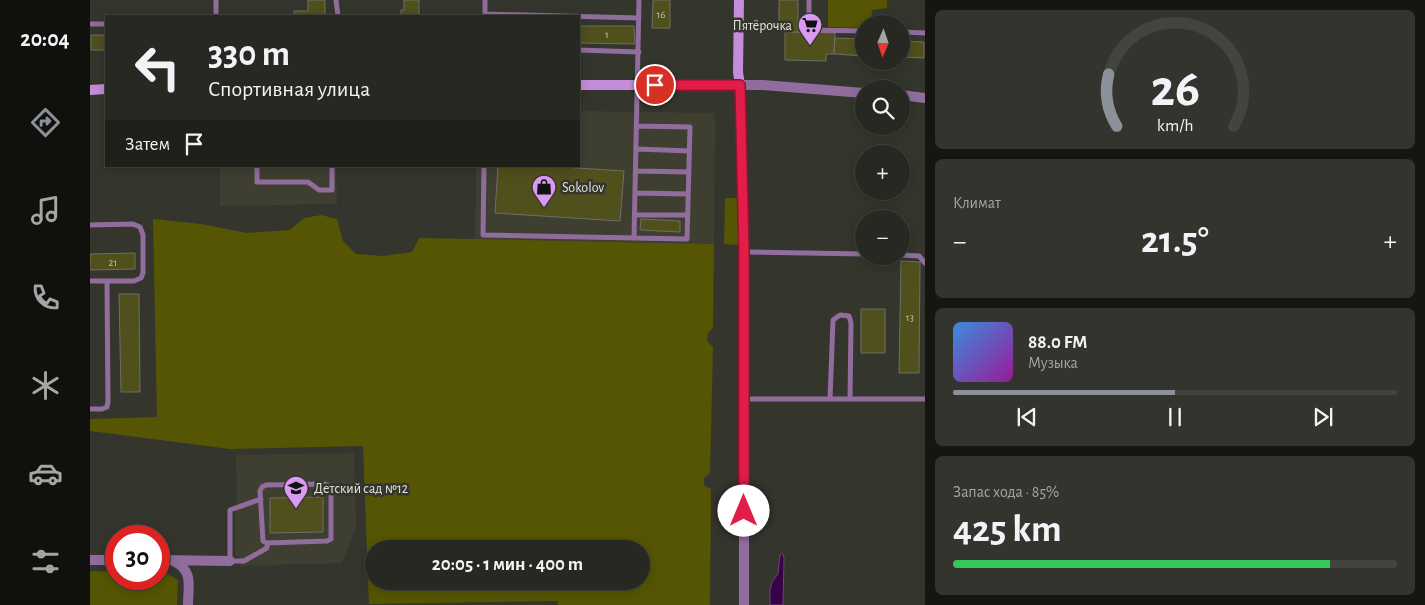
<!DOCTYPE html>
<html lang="ru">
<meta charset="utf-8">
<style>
body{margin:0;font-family:"Alegreya Sans",sans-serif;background:#33342e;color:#f1f3f6;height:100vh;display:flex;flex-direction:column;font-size:19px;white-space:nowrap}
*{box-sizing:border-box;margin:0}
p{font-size:16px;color:#a4a6a5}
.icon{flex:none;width:28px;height:28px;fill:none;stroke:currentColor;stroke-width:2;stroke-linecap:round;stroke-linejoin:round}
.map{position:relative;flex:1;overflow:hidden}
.details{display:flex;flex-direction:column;gap:10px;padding:10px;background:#151612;width:500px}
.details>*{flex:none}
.hud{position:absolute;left:15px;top:15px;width:475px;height:152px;border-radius:0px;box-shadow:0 2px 12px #0003,0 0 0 1px #43443f;background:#272821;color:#f1f3f6;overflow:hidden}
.needle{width:32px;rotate:182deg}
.buttons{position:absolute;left:765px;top:15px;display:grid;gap:10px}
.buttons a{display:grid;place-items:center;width:55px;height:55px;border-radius:50%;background:#272821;box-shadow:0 2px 12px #0003,0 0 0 1px #43443f;font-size:25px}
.speed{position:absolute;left:15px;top:525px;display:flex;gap:10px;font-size:25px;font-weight:700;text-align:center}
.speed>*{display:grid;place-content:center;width:65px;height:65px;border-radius:50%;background:#272821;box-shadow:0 2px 12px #0003,0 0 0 1px #43443f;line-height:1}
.speed .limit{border:8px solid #d22;background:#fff;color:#111}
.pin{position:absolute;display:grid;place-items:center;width:42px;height:42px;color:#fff;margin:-21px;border:2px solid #fff;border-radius:50%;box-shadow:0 1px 5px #0007}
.me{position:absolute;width:55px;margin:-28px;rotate:0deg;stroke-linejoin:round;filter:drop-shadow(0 0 4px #0008)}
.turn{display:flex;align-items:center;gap:18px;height:105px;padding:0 20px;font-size:22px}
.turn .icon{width:65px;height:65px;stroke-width:2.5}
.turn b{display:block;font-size:35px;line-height:42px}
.then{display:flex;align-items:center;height:48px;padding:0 20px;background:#0003;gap:10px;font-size:19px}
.big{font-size:38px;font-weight:700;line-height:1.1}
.details .tile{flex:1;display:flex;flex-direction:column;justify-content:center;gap:8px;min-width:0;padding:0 18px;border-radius:8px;background:#33342e}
.details .dial{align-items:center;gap:0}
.dial svg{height:130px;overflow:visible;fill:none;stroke:#43443f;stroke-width:7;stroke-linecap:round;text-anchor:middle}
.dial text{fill:#f1f3f6;stroke:none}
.song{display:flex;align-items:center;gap:15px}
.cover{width:60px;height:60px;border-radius:8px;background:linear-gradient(135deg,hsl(210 70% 55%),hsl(300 70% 35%))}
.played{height:5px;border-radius:2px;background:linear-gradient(90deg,#8c9099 50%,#43443f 50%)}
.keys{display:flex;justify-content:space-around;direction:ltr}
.heat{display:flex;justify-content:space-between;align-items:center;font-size:28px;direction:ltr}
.charge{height:8px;border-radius:4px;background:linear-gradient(90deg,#34c759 85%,#43443f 0)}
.trip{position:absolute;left:275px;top:540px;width:285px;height:50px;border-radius:25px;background:#272821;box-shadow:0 2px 12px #0003,0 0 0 1px #43443f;font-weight:700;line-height:50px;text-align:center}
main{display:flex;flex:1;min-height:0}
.dock{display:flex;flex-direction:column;width:90px;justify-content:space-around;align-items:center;background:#10100d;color:#a4a6a5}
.dock .icon{width:35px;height:35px}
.dock .current{color:#8c9099}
.dock b{font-size:22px;color:#f1f3f6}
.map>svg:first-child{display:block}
.built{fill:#3e3f31}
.green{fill:#565503;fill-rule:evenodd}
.water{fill:#380148;stroke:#6c4575}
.building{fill:#50501c;stroke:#6e6f65}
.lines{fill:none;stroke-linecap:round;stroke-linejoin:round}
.lane{stroke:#916d9d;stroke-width:5}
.street{stroke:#916d9d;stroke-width:10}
.secondary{stroke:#c58cd9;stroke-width:10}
.route-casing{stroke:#92132f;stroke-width:12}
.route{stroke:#e11d48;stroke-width:9}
.labels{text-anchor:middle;stroke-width:5;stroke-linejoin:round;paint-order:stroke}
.number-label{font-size:11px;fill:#bfc0ae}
.poi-label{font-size:14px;fill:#e4e5df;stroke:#34352c;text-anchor:start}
</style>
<main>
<nav class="dock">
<b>20:04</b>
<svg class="icon current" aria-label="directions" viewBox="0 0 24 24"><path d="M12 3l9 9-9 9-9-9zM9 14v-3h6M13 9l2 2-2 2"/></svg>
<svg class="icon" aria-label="music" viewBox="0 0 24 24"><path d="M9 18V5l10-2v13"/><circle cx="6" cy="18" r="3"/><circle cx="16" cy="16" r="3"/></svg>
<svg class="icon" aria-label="phone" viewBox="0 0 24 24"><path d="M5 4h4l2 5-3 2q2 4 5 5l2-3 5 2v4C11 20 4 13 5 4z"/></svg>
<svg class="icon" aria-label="climate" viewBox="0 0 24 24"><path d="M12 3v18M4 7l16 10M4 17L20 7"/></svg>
<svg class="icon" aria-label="car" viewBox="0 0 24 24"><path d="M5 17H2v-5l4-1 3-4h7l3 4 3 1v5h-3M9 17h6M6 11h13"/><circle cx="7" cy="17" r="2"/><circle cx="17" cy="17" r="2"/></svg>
<svg class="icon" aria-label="filters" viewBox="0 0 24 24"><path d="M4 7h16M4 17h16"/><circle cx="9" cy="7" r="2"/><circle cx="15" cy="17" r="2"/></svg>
</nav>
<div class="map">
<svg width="835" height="605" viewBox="0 0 835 605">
<rect width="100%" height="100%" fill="#34352c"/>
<path class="built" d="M489,111L625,113L624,244L385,240L386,166H489Z
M130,166H246L247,204L130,206Z
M264,453L266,527L252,563L150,566L149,557L145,556V512L147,510L146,455Z"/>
<path class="green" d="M738,0H797V8L782,10L781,24H774V28L738,27Z
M635,198H649L648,245L634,244Z
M231,215L247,219L253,241L266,254L293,256L322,252L329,238L624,244L623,328L618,333L617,341L623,347L620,473L614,478V485L621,489L620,605H468L467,601L279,604L273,446L140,449L0,431V419L67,417L63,219L111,224L157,233L200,230L214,218ZM284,549H551V581H284Z
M0,571L26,572V579H69V572H74L88,580L87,605H0Z"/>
<path class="water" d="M692,553L694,558L693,605H680V590L682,582L688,574L690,555Z"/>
<path class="building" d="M218,0H235V16H170L204,15V11H218Z
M314,0H329V16H371H311V10H314Z
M563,0H580V28H562Z
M689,0H708V32L689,31Z
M489,26H544L545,44L489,43Z
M695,32L745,33L744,54H736V61L695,60Z
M1,35H16V50H1Z
M745,38L774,39V56L744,54Z
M811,41L834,42V58L811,57Z
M408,166H456L534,171L530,221L405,213Z
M551,219L590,221V232L550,230Z
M45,253V269L0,270V254Z
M811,261L830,262L829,373H809Z
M29,294H49L50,392H31Z
M771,309H795V353H771Z
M233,497V532L180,533V498Z"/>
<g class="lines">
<path class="lane" d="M126,0V16
M246,0L248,16
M719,0V30L774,31
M395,14L549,18
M395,16V0
M0,24H16
M811,32L835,33
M489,50L549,52
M547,149L599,151
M167,166V182H218L229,190H242V166
M394,166L393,235L544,238L549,0
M546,171L599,172
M546,193L598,194
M545,215H598
M0,225L43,224L50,227L53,235V273L51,278L44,281H0
M544,238L597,239L600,127L547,126
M654,252L774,254
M811,255L829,256L835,263
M654,399H835
M740,399L743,320L750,315L759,316L761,323L760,399
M0,409H12L17,407L18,401L17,281
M235,484L239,486L241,489V539L237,541L177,543L173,541L170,491L172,487L176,485Z
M171,499L140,510V561H154L177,548V543"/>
<path class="street" d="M811,95L835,98
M0,560H26
M69,560L140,561
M83,561C104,570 98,586 98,605
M654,605V252L650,85H673L774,93"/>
<path class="secondary" d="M489,85H650L648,72L649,0
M0,90L16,89"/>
</g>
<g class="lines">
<defs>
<path id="route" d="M565,85H650L654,252V511"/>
</defs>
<use href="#route" class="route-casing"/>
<use href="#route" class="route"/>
</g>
<defs>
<symbol id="supermarket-pin" viewBox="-11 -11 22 30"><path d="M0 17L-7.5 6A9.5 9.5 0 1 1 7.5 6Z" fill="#dc99f4" stroke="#34352c"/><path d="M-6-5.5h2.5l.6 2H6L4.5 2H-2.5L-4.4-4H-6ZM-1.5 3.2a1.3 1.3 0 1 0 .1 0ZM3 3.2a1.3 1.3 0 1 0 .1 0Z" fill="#111"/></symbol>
<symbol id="shop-pin" viewBox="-11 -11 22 30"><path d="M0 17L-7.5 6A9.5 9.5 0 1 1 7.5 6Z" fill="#dc99f4" stroke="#34352c"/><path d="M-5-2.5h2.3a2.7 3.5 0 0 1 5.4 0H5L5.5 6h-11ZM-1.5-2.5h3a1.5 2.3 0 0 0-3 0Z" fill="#111"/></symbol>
<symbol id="school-pin" viewBox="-11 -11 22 30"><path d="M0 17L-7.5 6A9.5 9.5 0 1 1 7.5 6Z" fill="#dc99f4" stroke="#34352c"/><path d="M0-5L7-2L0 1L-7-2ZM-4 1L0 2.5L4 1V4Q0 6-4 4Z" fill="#111"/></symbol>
</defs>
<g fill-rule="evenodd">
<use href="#supermarket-pin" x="706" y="11" width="28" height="38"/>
<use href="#shop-pin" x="440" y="173" width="28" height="38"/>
<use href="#school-pin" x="192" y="474" width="28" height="38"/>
</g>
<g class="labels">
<g class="number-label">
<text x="571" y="18">16</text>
<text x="517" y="38">1</text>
<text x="23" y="266">21</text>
<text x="820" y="321">13</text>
</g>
<g class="poi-label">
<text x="702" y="30" text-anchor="end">Пятёрочка</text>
<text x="472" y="192">Sokolov</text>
<text x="224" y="493">Детский сад №12</text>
</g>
</g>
</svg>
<div class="buttons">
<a><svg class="needle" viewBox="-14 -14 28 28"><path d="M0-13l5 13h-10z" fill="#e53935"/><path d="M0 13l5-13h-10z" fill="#a4a6a5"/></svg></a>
<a><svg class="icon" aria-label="search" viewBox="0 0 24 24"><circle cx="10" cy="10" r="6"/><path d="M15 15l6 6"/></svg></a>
<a>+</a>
<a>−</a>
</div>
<div class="speed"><div class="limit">30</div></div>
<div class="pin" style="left:565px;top:85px;background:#d93025"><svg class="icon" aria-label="arrive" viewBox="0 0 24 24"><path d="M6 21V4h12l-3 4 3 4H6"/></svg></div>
<svg class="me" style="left:654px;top:511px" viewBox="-20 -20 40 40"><circle r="19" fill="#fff"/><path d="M0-13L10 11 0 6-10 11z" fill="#e11d48"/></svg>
<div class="trip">20:05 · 1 мин · 400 m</div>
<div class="hud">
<div class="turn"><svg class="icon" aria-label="left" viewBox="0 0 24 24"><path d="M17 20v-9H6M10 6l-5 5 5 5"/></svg><div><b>330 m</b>Спортивная улица</div></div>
<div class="then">Затем<svg class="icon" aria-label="arrive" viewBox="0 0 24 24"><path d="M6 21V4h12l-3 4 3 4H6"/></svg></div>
</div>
</div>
<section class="details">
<div class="tile dial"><svg viewBox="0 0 100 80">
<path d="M14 69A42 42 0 1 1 86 69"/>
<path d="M14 69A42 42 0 0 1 9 37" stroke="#8c9099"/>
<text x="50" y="56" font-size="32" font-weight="700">26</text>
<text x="50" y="72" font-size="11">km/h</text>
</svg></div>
<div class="tile"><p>Климат</p>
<div class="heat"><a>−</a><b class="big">21.5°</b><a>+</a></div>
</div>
<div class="tile">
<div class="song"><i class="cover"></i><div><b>88.0 FM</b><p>Музыка</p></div></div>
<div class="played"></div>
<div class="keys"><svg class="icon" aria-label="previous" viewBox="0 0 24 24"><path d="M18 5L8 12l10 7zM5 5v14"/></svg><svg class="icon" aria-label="pause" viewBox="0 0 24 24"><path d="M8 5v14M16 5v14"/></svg><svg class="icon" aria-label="next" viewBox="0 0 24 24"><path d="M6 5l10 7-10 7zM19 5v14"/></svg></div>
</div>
<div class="tile"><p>Запас хода · 85%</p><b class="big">425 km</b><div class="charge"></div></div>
</section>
</main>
